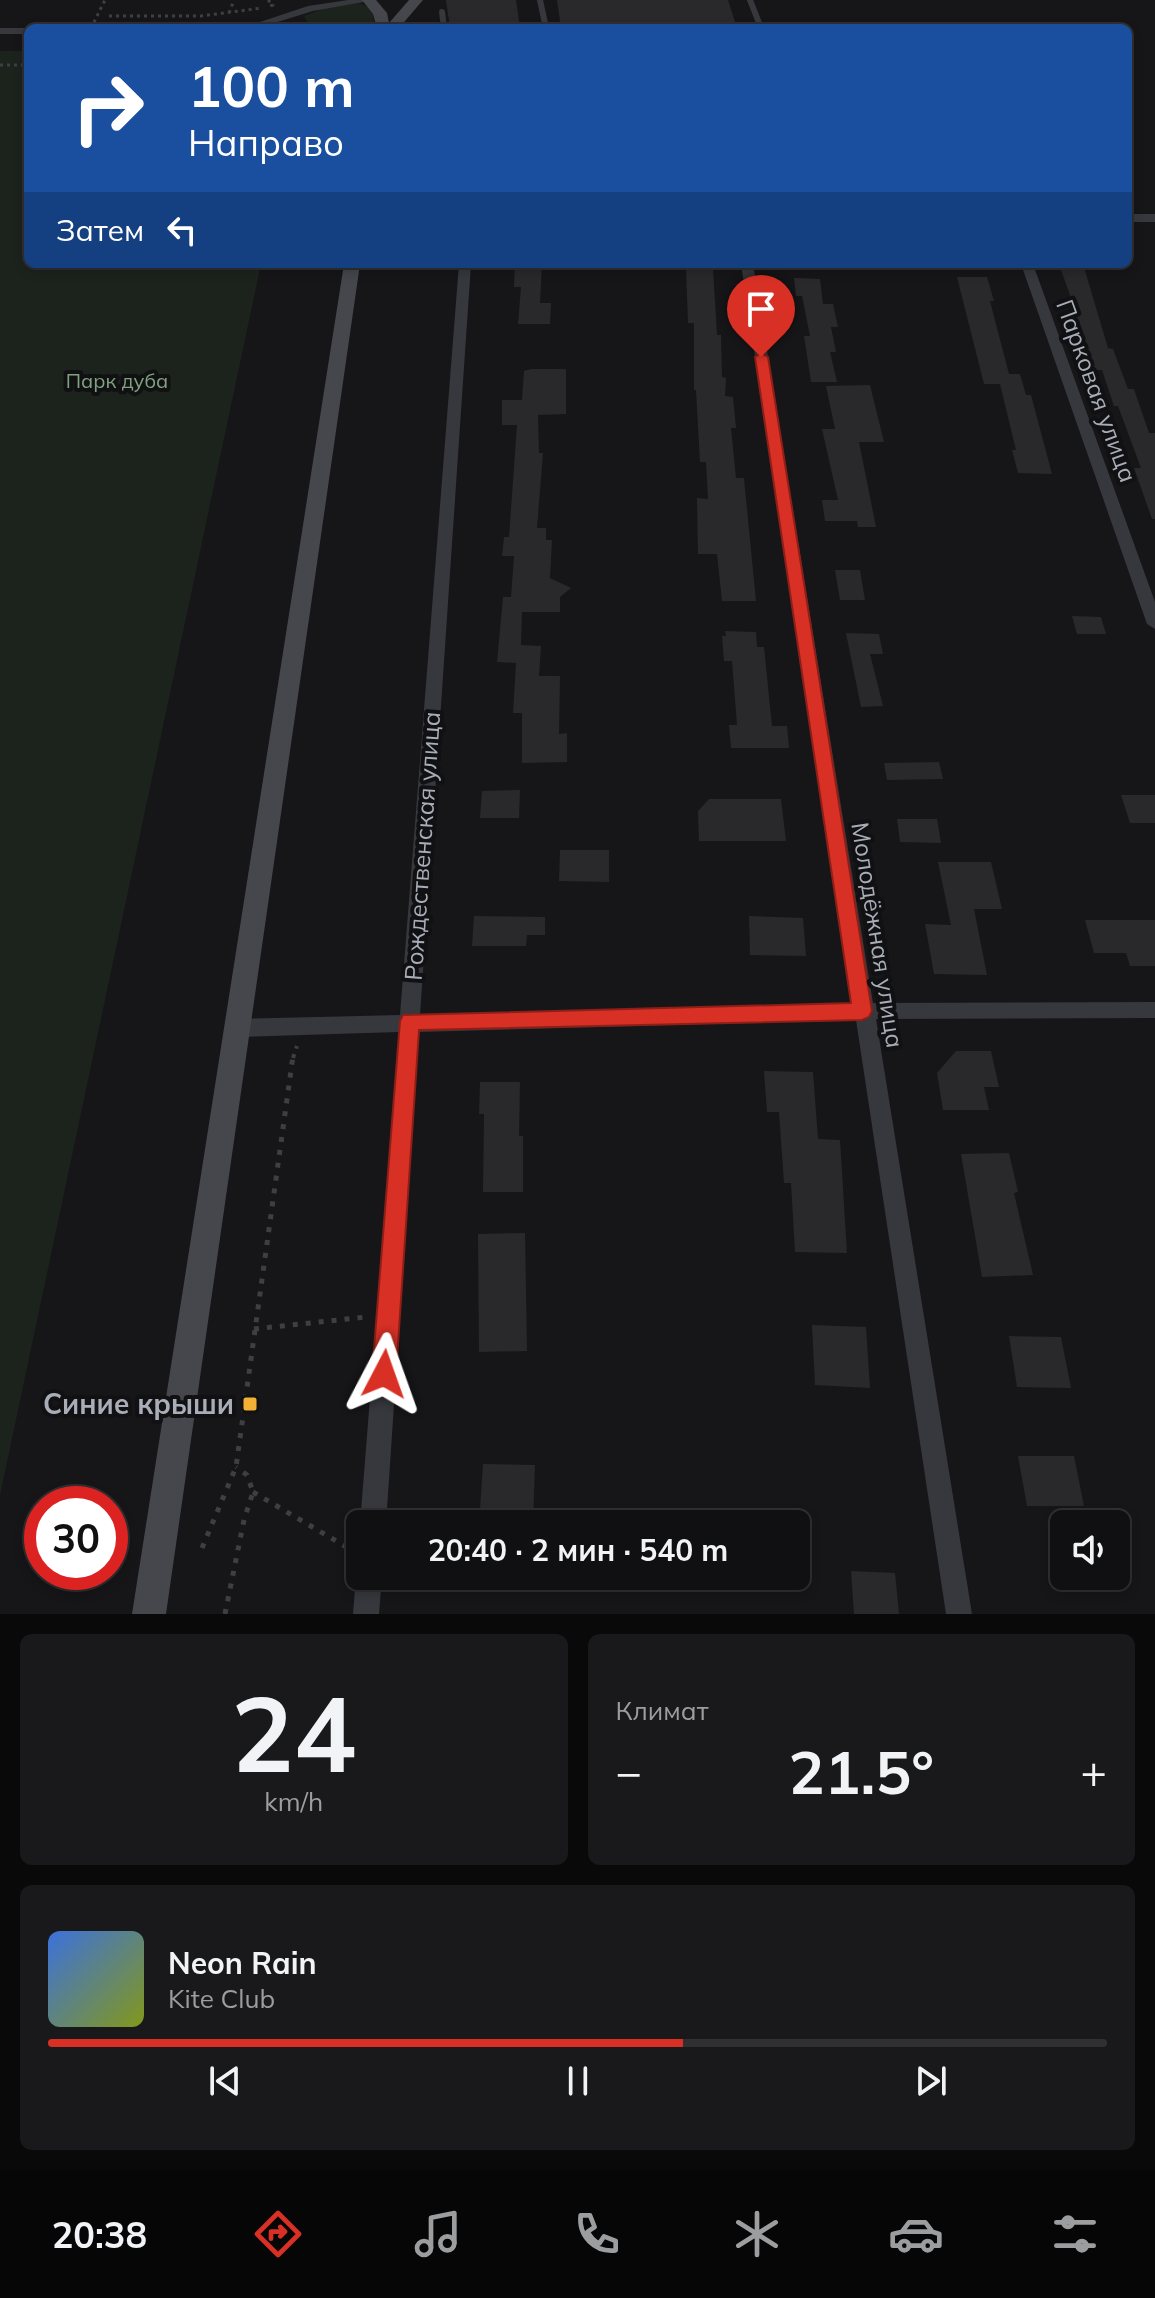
<!DOCTYPE html>
<html lang="ru">
<meta charset="utf-8">
<style>
body{margin:0;font-family:Mulish,sans-serif;background:#19191b;color:#f1f3f6;height:100vh;display:flex;flex-direction:column;font-size:30px;white-space:nowrap}
*{box-sizing:border-box;margin:0}
p{font-size:26px;color:#9c9d9f}
.icon{flex:none;width:44px;height:44px;fill:none;stroke:currentColor;stroke-width:2;stroke-linecap:round;stroke-linejoin:round}
.map{position:relative;height:1614px;overflow:hidden}
.panel{display:flex;flex-direction:column;gap:20px;padding:20px;background:#09090a;flex:1}
.panel>*{flex:none}
.guide{position:absolute;left:24px;top:24px;width:1108px;height:244px;border-radius:12px;box-shadow:0 4px 12px #0003,0 0 0 2px #303032;background:#1a4fa0;color:#fff;overflow:hidden}
.controls{position:absolute;left:1050px;top:1510px;display:grid;gap:16px}
.controls a{display:grid;place-items:center;width:80px;height:80px;border-radius:12px;background:#101012;box-shadow:0 4px 12px #0003,0 0 0 2px #303032;font-size:40px}
.speed{position:absolute;left:24px;top:1486px;display:flex;gap:16px;font-size:40px;font-weight:700;text-align:center}
.speed>*{display:grid;place-content:center;width:104px;height:104px;border-radius:50%;background:#101012;box-shadow:0 4px 12px #0003,0 0 0 2px #303032;line-height:1}
.speed .limit{border:12px solid #d22;background:#fff;color:#111}
.pin{position:absolute;display:grid;place-items:center;width:68px;height:68px;color:#fff;margin:-82px -34px;border-radius:50% 50% 50% 0;rotate:-45deg;box-shadow:0 0 8px #0007}
.pin .icon{rotate:45deg}
.me{position:absolute;width:88px;margin:-44px;rotate:4deg;stroke-linejoin:round;filter:drop-shadow(0 0 6px #0008)}
.turn{display:flex;align-items:center;gap:28px;height:168px;padding:0 32px;font-size:36px}
.turn .icon{width:104px;height:104px;stroke-width:2.5}
.turn b{display:block;font-size:56px;line-height:68px}
.then{display:flex;align-items:center;height:76px;padding:0 32px;background:#0003;gap:16px;font-size:30px}
.big{font-size:60px;font-weight:700;line-height:1.1}
.panel .tile{flex:1;display:flex;flex-direction:column;justify-content:center;gap:12px;min-width:0;padding:0 28px;border-radius:12px;background:#19191b}
.panel .dial{align-items:center;gap:0}
.dial b{font-size:104px;line-height:1}
.song{display:flex;align-items:center;gap:24px}
.cover{width:96px;height:96px;border-radius:12px;background:linear-gradient(135deg,hsl(220 70% 55%),hsl(70 70% 35%))}
.played{height:8px;border-radius:4px;background:linear-gradient(90deg,#d93025 60%,#303032 60%)}
.keys{display:flex;justify-content:space-around;direction:ltr}
.heat{display:flex;justify-content:space-between;align-items:center;font-size:44px;direction:ltr}
.panel .tiles{flex:1;display:grid;gap:20px;grid-template-columns:1fr 1fr}
.tile:last-child{grid-column:span 2}
.trip{position:absolute;left:346px;top:1510px;width:464px;height:80px;border-radius:12px;background:#101012;box-shadow:0 4px 12px #0003,0 0 0 2px #303032;font-weight:700;line-height:80px;text-align:center}
.dock{display:flex;height:128px;justify-content:space-around;align-items:center;background:#060607;color:#9c9d9f}
.dock .icon{width:56px;height:56px}
.dock .selected{color:#d93025}
.dock b{font-size:36px;color:#f1f3f6}
.map>svg:first-child{display:block}
.green{fill:#1c231d}
.building{fill:#29292c}
.lines{fill:none;stroke-linecap:round;stroke-linejoin:round}
.path-far2{stroke:#3d3f44;stroke-width:3;stroke-dasharray:3 4;stroke-linecap:butt}
.path-far1{stroke:#3d3f44;stroke-width:4;stroke-dasharray:4 6;stroke-linecap:butt}
.path{stroke:#3d3f44;stroke-width:5;stroke-dasharray:5 8;stroke-linecap:butt}
.lane{stroke:#37383d;stroke-width:6}
.street{fill:#37383d;fill-rule:evenodd}
.secondary{fill:#45474d;fill-rule:evenodd}
.route{fill:#d93025;stroke:#8d1f18;stroke-width:2}
.poi-dot{fill:#f2b134;stroke:#111113;stroke-width:3}
.labels{text-anchor:middle;stroke-width:8;stroke-linejoin:round;paint-order:stroke}
.far-park-label{font-size:20px;fill:#7fa381;stroke:#111113}
.street-label{font-size:24px;fill:#a8adb8;stroke:#111113}
.near-poi-label{font-size:28px;font-weight:bold;fill:#a8adb8;stroke:#111113;text-anchor:end}
</style>
<div class="map">
<svg width="1155" height="1614" viewBox="0 0 1155 1614">
<rect width="100%" height="100%" fill="#161618"/>
<path class="green" d="M358,3C371,5 375,16 374,28H310L304,16L328,7Z
M0,51H28V264H261L0,1495Z"/>
<path class="building" d="M446,0H516L520,28H450Z
M557,0H728L737,28H561Z
M515,264H542L540,303H551L550,324H518L521,287H514Z
M1059,264H1083L1108,348L1113,349L1128,389H1134L1149,433H1155V519H1152L1134,468H1141L1118,406H1114L1102,370H1095L1083,335H1079L1073,315H1077Z
M686,268L713,269L717,335H721L722,377L726,378L725,396L733,397L736,428H731L736,478H744L756,601H722L717,554H698L697,498L708,499L706,462H700L696,390H694V323H688Z
M957,277H987L994,301H990L1009,374H1020L1026,395H1031L1052,474L1018,473L1012,450H1016L1000,384H984Z
M794,278L820,279L823,304H833L838,327H831L836,352H830L837,382H811L804,336H810L802,296H796Z
M531,369H566V414L538,415L539,453H543L537,528H546V540H552L550,578L571,588L560,597V612H522L521,645L541,646L539,676H560L559,734L567,733V762L522,763V713H513L516,663L497,662L503,597H511L514,556H502L504,537H509L517,425H502V400H522L524,371Z
M870,385L884,442H859L876,527H858L857,521H825L822,500H838L822,429H835L826,386Z
M835,570H860L865,600H840Z
M1072,616L1101,617L1106,634H1077Z
M725,631L756,632L757,647H764L772,726H787L789,748H731L729,725H737L732,661H724L722,636H726Z
M846,633L879,634L883,654H870L883,706L861,707Z
M939,762L943,779L887,780L884,763Z
M520,790L519,818H480L482,791Z
M1121,795H1155V823H1130Z
M709,799H781L786,841H699L698,811Z
M897,819H937L941,843L900,842Z
M560,850H609V882L559,881Z
M938,862H991L1002,909H974L987,975L934,974L925,924L951,925Z
M474,916L545,917V935H527L526,946H472Z
M749,916L803,918L806,956L750,955Z
M1085,920H1155V966H1130L1126,953H1094Z
M956,1051H991L999,1087H984L989,1110H943L937,1073Z
M764,1071L813,1072L818,1139L840,1140L847,1253L795,1252L791,1183H784L779,1112H767Z
M480,1082H520L519,1136H523V1192H483L484,1114H479Z
M1009,1153L1018,1192L1014,1193L1033,1275L982,1277L961,1154Z
M525,1233L527,1351L479,1352L478,1234Z
M812,1325L866,1327L870,1388L815,1385Z
M1009,1336L1061,1337L1071,1388L1017,1387Z
M1018,1456H1074L1084,1506H1027Z
M483,1464L535,1465L533,1524H479Z
M851,1571L895,1573L899,1614H854Z"/>
<g class="lines">
<path class="path-far2" d="M268,0L273,5L270,6
M229,13L234,0
M109,16H201L262,8
M87,24L94,22L105,0
M0,65H28"/>
<path class="path-far1" d="M293,1058L297,1046"/>
<path class="path" d="M254,1329L366,1317
M253,1492L360,1555
M202,1548L236,1467L293,1056
M225,1614L244,1520L253,1492L247,1475L236,1467"/>
<path class="lane" d="M540,0L546,28
M750,0L761,28
M442,12L444,28"/>
<path class="street" d="M348,0H375L313,11L258,28H242L308,6Z
M0,28H28V34H0Z
M1128,214H1155V222H1128Z
M459,264H471L420,1015L853,1003L741,264H753L873,1003L1155,1002V1018L876,1019L972,1614H946L856,1020L419,1032L386,1524H360L399,1032L237,1037L230,1034L227,1028L230,1022L237,1019L400,1015Z
M1021,264H1033L1155,602V629L1147,624Z
M360,1567V1576H382L379,1614H353L356,1576Z"/>
<path class="secondary" d="M362,0H376L387,13L389,23L409,0H423L399,28H377L373,14Z
M344,264H360L166,1614H132Z"/>
</g>
<path class="route" d="M761,353L768,357L872,1011L869,1017L862,1020L419,1030L396,1374L392,1383L384,1386L375,1383L372,1374L400,1021L403,1015L851,1003L755,357Z"/>
<rect class="poi-dot" x="242" y="1396" width="16" height="16" rx="4"/>
<g class="labels">
<g class="far-park-label">
<text x="117" y="388">Парк дуба</text>
</g>
<g class="street-label">
<text transform="translate(1096 391) rotate(70)" y="8">Парковая улица</text>
<text transform="translate(423 846) rotate(-86)" y="8">Рождественская улица</text>
<text transform="translate(877 935) rotate(81)" y="8">Молодёжная улица</text>
</g>
<g class="near-poi-label">
<text x="234" y="1414">Синие крыши</text>
</g>
</g>
</svg>
<div class="controls">
<a><svg class="icon" aria-label="sound" viewBox="0 0 24 24"><path d="M4 9h4l5-4v14l-5-4H4zM17 9q2 3 0 6"/></svg></a>
</div>
<div class="speed"><div class="limit">30</div></div>
<div class="pin" style="left:761px;top:357px;background:#d93025"><svg class="icon" aria-label="arrive" viewBox="0 0 24 24"><path d="M6 21V4h12l-3 4 3 4H6"/></svg></div>
<svg class="me" style="left:384px;top:1374px" viewBox="-20 -20 40 40"><path d="M0-17L14 15 0 8-14 15z" fill="#d93025" stroke="#fff" stroke-width="4"/></svg>
<div class="trip">20:40 · 2 мин · 540 m</div>
<div class="guide">
<div class="turn"><svg class="icon" aria-label="right" viewBox="0 0 24 24"><path d="M7 20v-9h11M14 6l5 5-5 5"/></svg><div><b>100 m</b>Направо</div></div>
<div class="then">Затем<svg class="icon" aria-label="left" viewBox="0 0 24 24"><path d="M17 20v-9H6M10 6l-5 5 5 5"/></svg></div>
</div>
</div>
<section class="panel">
<div class="tiles">
<div class="tile dial"><b>24</b><p>km/h</p></div>
<div class="tile"><p>Климат</p>
<div class="heat"><a>−</a><b class="big">21.5°</b><a>+</a></div>
</div>
<div class="tile">
<div class="song"><i class="cover"></i><div><b>Neon Rain</b><p>Kite Club</p></div></div>
<div class="played"></div>
<div class="keys"><svg class="icon" aria-label="previous" viewBox="0 0 24 24"><path d="M18 5L8 12l10 7zM5 5v14"/></svg><svg class="icon" aria-label="pause" viewBox="0 0 24 24"><path d="M8 5v14M16 5v14"/></svg><svg class="icon" aria-label="next" viewBox="0 0 24 24"><path d="M6 5l10 7-10 7zM19 5v14"/></svg></div>
</div>
</div>
</section>
<nav class="dock">
<b>20:38</b>
<svg class="icon selected" aria-label="directions" viewBox="0 0 24 24"><path d="M12 3l9 9-9 9-9-9zM9 14v-3h6M13 9l2 2-2 2"/></svg>
<svg class="icon" aria-label="music" viewBox="0 0 24 24"><path d="M9 18V5l10-2v13"/><circle cx="6" cy="18" r="3"/><circle cx="16" cy="16" r="3"/></svg>
<svg class="icon" aria-label="phone" viewBox="0 0 24 24"><path d="M5 4h4l2 5-3 2q2 4 5 5l2-3 5 2v4C11 20 4 13 5 4z"/></svg>
<svg class="icon" aria-label="climate" viewBox="0 0 24 24"><path d="M12 3v18M4 7l16 10M4 17L20 7"/></svg>
<svg class="icon" aria-label="car" viewBox="0 0 24 24"><path d="M5 17H2v-5l4-1 3-4h7l3 4 3 1v5h-3M9 17h6M6 11h13"/><circle cx="7" cy="17" r="2"/><circle cx="17" cy="17" r="2"/></svg>
<svg class="icon" aria-label="filters" viewBox="0 0 24 24"><path d="M4 7h16M4 17h16"/><circle cx="9" cy="7" r="2"/><circle cx="15" cy="17" r="2"/></svg>
</nav>
